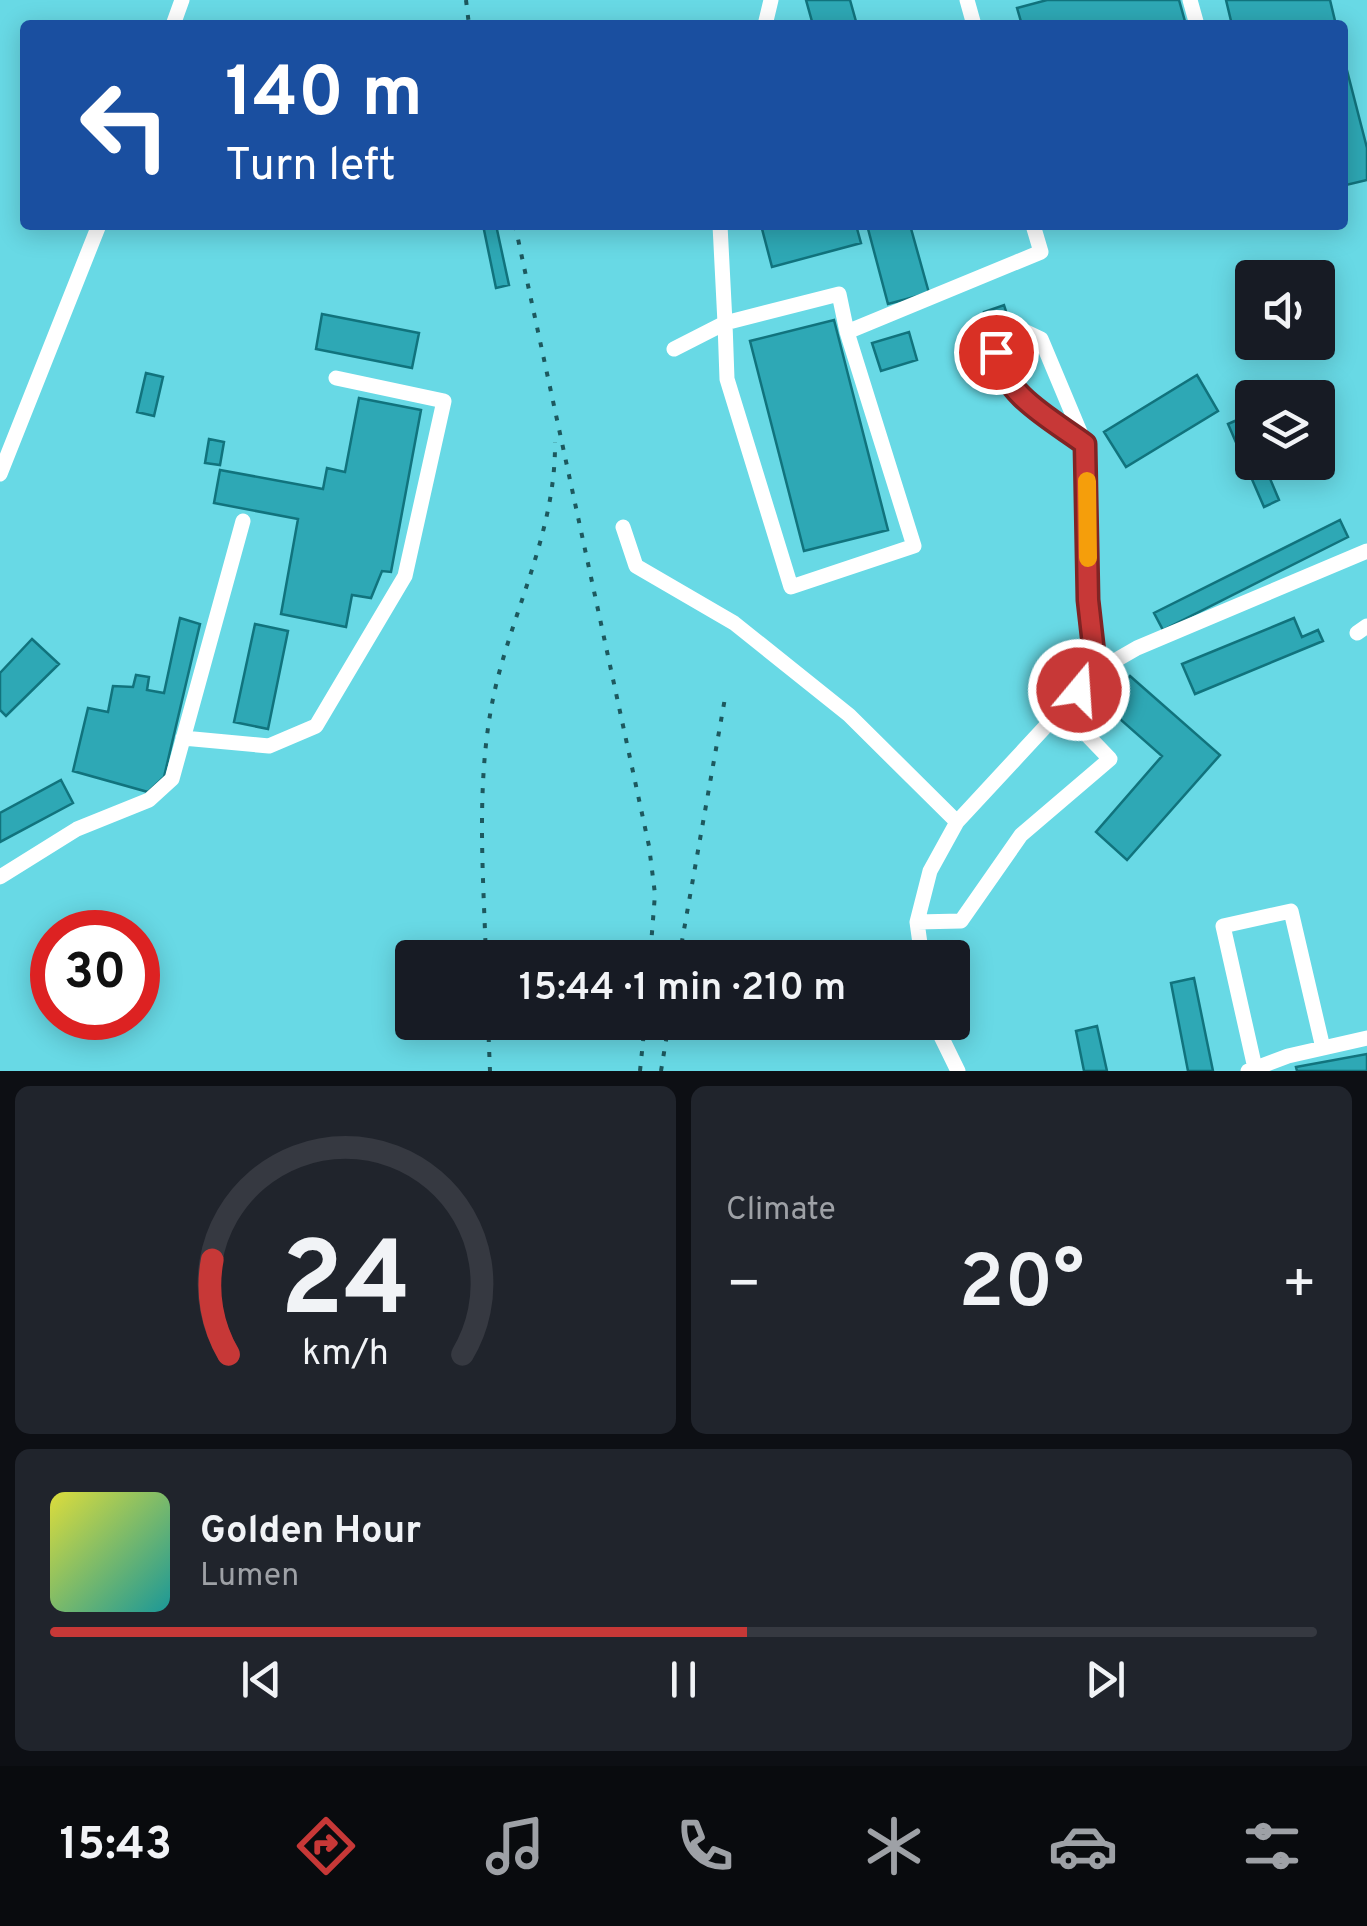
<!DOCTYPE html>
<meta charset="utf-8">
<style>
body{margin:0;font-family:Overpass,sans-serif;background:#20242c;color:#f1f3f6;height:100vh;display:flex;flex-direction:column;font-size:38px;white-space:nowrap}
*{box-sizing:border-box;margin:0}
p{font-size:32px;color:#9ea1a6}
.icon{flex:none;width:55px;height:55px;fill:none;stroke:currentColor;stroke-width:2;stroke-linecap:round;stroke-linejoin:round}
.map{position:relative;height:1071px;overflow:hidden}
.details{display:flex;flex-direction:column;gap:15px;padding:15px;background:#0d0f14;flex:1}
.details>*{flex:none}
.top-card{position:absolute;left:20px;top:20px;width:1328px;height:210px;border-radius:10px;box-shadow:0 5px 25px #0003;background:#1a4fa0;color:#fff;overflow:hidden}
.controls{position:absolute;left:1235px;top:260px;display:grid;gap:20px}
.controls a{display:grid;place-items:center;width:100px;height:100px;border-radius:10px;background:#171b24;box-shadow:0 5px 25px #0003;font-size:50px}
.speed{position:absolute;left:30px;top:910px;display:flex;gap:20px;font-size:50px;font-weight:700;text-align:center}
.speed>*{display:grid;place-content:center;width:130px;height:130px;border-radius:50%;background:#171b24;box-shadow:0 5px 25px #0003;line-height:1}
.speed .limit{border:15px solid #d22;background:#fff;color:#111}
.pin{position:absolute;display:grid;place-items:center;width:85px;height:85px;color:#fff;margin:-42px;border:5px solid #fff;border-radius:50%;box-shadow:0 2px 10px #0007}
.me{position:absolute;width:110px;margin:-55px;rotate:18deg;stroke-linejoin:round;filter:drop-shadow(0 0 8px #0008)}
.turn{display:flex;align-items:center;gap:35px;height:210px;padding:0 40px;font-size:45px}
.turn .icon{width:130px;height:130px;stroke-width:2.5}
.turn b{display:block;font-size:70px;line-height:85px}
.big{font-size:75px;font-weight:600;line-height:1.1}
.details .card{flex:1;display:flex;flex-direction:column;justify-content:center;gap:15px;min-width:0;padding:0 35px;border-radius:15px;background:#20242c}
.details .dial{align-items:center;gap:0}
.dial svg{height:260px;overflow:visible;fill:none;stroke:#363941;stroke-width:7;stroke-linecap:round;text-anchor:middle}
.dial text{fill:#f1f3f6;stroke:none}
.song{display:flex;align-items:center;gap:30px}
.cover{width:120px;height:120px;border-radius:15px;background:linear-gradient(135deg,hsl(60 70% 55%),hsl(180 70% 35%))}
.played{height:10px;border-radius:5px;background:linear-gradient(90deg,#c73837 55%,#363941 55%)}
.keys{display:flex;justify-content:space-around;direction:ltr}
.heat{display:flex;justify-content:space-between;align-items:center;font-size:55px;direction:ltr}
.details .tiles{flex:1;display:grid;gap:15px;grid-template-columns:1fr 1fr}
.card:last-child{grid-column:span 2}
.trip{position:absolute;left:395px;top:940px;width:575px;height:100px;border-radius:10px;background:#171b24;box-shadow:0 5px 25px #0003;font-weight:600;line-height:100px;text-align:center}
.dock{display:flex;height:160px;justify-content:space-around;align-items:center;background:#090b0e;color:#9ea1a6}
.dock .icon{width:70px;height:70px}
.dock .on{color:#c73837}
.dock b{font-size:45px;color:#f1f3f6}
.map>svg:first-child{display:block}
.building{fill:#2ea8b5;stroke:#11737d;stroke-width:2.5}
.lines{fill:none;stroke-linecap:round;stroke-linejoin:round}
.minor{stroke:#fff;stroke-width:15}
.rail{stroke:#1d585e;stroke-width:4;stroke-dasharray:5 10;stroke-linecap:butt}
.route-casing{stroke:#812424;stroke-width:25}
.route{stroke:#c73837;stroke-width:18}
.slow{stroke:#f59e0b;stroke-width:18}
</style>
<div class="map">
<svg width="1367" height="1071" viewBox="0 0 1367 1071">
<rect width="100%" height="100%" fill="#68d9e5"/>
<path class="building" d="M806,0H850L857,25H813Z
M1047,0H1179L1186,25H1022L1017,8Z
M1226,0H1330L1336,25H1232Z
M1342,51L1367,148V180L1342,186Z
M483,225H496L509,285L496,288Z
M761,225H856L861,243L772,267Z
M867,225H910L929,293L888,304Z
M1004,305L1009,321L988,327L984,312Z
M322,314L419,333L412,368L316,349Z
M834,320L888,530L804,551L750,341Z
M909,332L917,360L881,371L872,343Z
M146,373L163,377L154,416L137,412Z
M1197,375L1218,411L1126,467L1104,432Z
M359,398L421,410L391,572L382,571L371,598L352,595L346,627L281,614L298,519L214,503L220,470L323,489L327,468L345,472Z
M1244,417L1252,438V462H1263L1279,500L1264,507L1228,424Z
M209,439L224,442L220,465L205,463Z
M1340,520L1348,537L1163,630L1154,613Z
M180,618L200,624L164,777L148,792L73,771L88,708L108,712L113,686L133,687L136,675L149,677L147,690L164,693Z
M1294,618L1302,637L1318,630L1323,641L1195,694L1182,664Z
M255,624L288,631L268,729L234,722Z
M32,639L59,664L6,716L0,710V673Z
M1130,676L1220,755L1127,860L1096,832L1162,756L1104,705Z
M61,780L73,803L0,842V813Z
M1194,978L1213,1071H1188L1171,983Z
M1097,1026L1107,1071H1084L1076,1031Z
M1367,1054V1071H1297L1296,1067Z"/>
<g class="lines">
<path class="minor" d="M967,0L974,25
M1190,0L1197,25
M173,25L182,0
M765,25L771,0
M847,332L914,546L791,587L727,379L725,323L839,294L847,332L1041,252L1033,225
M674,349L725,323L720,225
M1085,444C1044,414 985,388 1002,331L1022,330L1041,339L1085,444L1088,600L1097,671
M0,474L99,225
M623,527L636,566L734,623L849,715L957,822
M1357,633L1367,626
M183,738L269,746L316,726L405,576L444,401L336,378
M0,877L77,829L149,800L172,779L243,521
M917,922L961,921L1021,835L1110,759L1062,709
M922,958L917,922L930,871L957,822L1097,671L1137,648L1367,551
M934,1022L958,1071
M1255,1068L1223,926L1291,911L1323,1048
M1248,1071L1288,1056L1367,1038"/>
<path class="rail" d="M466,0L469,25
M515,225L649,846L655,894L650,958
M486,958C483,867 475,774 496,685C516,603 556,528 555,442
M679,958L725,698
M488,1022L490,1071
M640,1071L645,1022
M661,1071L669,1022"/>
</g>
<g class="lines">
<defs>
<path id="route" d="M996,352C1004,395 1051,419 1085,444L1088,600L1096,671L1079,690"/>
</defs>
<use href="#route" class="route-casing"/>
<use href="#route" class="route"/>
<path class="slow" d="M1087,481L1088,558"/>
</g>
</svg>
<div class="controls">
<a><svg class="icon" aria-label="sound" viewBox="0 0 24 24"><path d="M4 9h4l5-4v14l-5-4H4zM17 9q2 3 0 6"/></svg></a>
<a><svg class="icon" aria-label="layers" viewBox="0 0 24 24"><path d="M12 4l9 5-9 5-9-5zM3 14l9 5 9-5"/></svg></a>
</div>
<div class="speed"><div class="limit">30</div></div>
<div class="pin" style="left:996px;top:352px;background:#d93025"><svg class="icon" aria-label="arrive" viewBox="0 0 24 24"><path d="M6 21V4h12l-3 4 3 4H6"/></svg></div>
<svg class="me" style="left:1079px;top:690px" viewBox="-20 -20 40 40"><circle r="17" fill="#c73837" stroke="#fff" stroke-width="3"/><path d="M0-11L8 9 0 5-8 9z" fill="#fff"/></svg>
<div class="trip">15:44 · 1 min · 210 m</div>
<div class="top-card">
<div class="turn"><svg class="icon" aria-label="left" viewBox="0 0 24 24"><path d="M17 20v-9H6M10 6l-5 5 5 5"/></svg><div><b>140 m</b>Turn left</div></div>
</div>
</div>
<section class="details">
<div class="tiles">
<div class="card dial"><svg viewBox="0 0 100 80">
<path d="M14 69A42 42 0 1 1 86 69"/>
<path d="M14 69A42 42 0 0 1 9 40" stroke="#c73837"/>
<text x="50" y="56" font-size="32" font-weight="700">24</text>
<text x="50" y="72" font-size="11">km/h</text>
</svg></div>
<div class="card"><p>Climate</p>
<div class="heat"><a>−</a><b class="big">20°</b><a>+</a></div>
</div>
<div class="card">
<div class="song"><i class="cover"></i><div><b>Golden Hour</b><p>Lumen</p></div></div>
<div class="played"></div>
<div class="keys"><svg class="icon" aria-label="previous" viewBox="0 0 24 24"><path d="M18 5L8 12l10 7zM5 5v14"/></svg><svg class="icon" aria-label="pause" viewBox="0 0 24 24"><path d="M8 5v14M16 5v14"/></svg><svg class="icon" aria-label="next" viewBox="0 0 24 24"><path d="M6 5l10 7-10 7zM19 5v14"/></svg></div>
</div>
</div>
</section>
<nav class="dock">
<b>15:43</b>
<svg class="icon on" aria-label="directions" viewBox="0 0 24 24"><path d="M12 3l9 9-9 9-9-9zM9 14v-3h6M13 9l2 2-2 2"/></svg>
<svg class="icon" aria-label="music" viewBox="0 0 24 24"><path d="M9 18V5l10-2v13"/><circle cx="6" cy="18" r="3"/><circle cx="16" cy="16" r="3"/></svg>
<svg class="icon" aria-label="phone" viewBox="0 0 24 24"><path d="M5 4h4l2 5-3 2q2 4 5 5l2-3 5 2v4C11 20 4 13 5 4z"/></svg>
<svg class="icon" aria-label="climate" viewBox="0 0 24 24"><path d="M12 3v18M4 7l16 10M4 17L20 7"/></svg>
<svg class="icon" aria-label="car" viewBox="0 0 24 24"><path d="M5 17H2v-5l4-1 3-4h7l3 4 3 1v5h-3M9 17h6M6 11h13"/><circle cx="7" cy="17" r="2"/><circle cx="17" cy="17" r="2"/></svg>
<svg class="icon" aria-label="filters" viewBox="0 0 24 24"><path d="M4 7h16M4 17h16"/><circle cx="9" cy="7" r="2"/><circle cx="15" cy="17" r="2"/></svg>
</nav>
